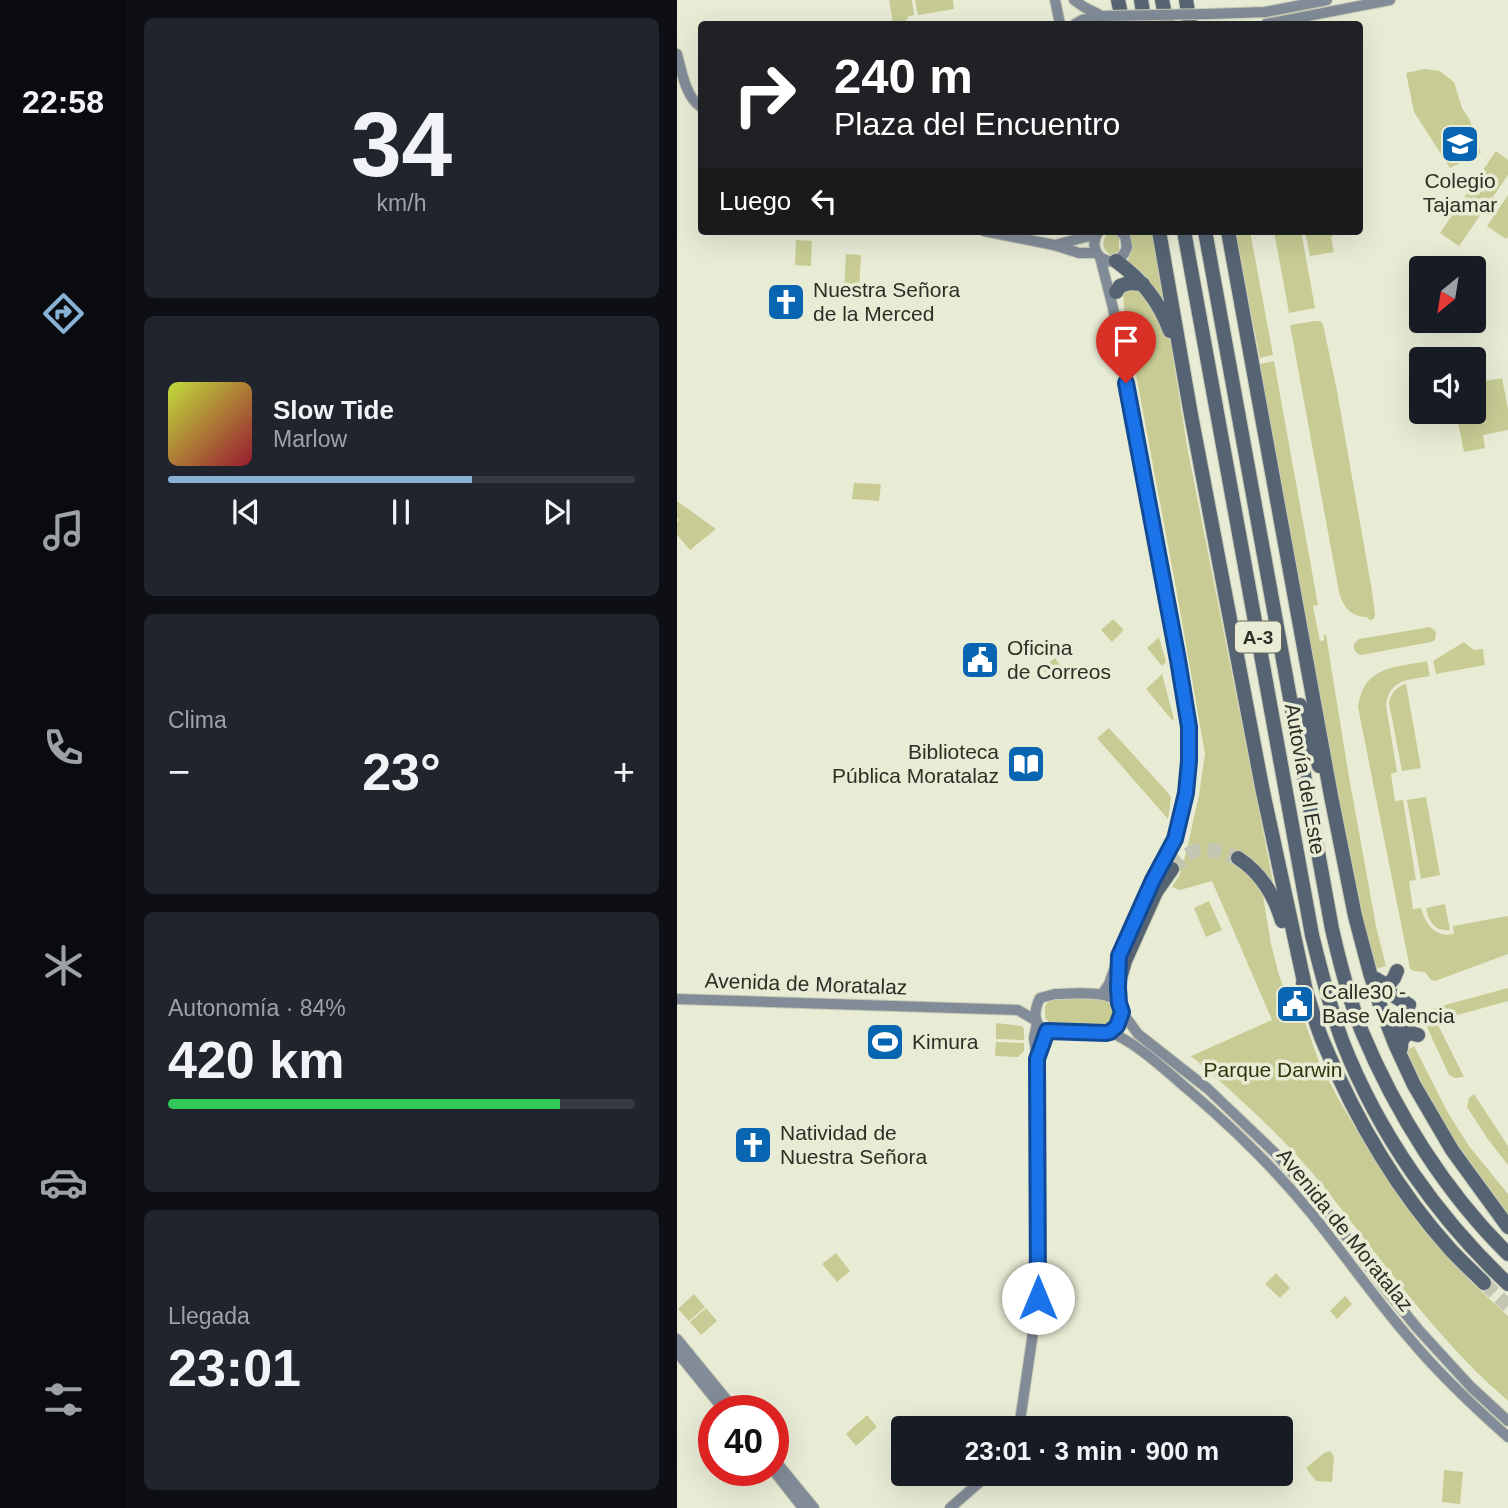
<!DOCTYPE html>
<html lang="es">
<meta charset="utf-8">
<style>
body{margin:0;font-family:Helvetica,sans-serif;background:#20242c;color:#f1f3f6;height:100vh;display:flex;flex-direction:column;font-size:26px;white-space:nowrap}
*{box-sizing:border-box;margin:0}
p{font-size:23px;color:#9ea1a6}
.icon{flex:none;width:38px;height:38px;fill:none;stroke:currentColor;stroke-width:2;stroke-linecap:round;stroke-linejoin:round}
.map{position:relative;flex:1;overflow:hidden}
.panel{display:flex;flex-direction:column;gap:18px;padding:18px;background:#0d0f14;width:551px}
.panel>*{flex:none}
.hud{position:absolute;left:21px;top:21px;width:665px;height:214px;border-radius:7px;box-shadow:0 7px 28px #0002;background:#202124;color:#fff;overflow:hidden}
.needle{width:46px;rotate:210deg}
.tools{position:absolute;left:732px;top:256px;display:grid;gap:14px}
.tools a{display:grid;place-items:center;width:77px;height:77px;border-radius:7px;background:#171b24;box-shadow:0 7px 28px #0002;font-size:35px}
.speed{position:absolute;left:21px;top:1395px;display:flex;gap:14px;font-size:35px;font-weight:700;text-align:center}
.speed>*{display:grid;place-content:center;width:91px;height:91px;border-radius:50%;background:#171b24;box-shadow:0 7px 28px #0002;line-height:1}
.speed .limit{border:10px solid #d22;background:#fff;color:#111}
.pin{position:absolute;display:grid;place-items:center;width:60px;height:60px;color:#fff;margin:-72px -30px;border-radius:50% 50% 50% 0;rotate:-45deg;box-shadow:0 0 7px #0007}
.pin .icon{rotate:45deg}
.me{position:absolute;width:77px;margin:-38px;rotate:0deg;stroke-linejoin:round;filter:drop-shadow(0 0 5px #0008)}
.turn{display:flex;align-items:center;gap:24px;height:147px;padding:0 21px;font-size:32px}
.turn .icon{width:91px;height:91px;stroke-width:2.5}
.turn b{display:block;font-size:49px;line-height:60px}
.then{display:flex;align-items:center;height:66px;padding:0 21px;background:#0003;gap:14px;font-size:26px}
.big{font-size:52px;font-weight:800;line-height:1.1}
.panel .widget{flex:1;display:flex;flex-direction:column;justify-content:center;gap:10px;min-width:0;padding:0 24px;border-radius:10px;background:#20242c}
.panel .dial{align-items:center;gap:0}
.dial b{font-size:91px;line-height:1}
.song{display:flex;align-items:center;gap:21px}
.cover{width:84px;height:84px;border-radius:10px;background:linear-gradient(135deg,hsl(70 70% 55%),hsl(350 70% 35%))}
.played{height:7px;border-radius:4px;background:linear-gradient(90deg,#88b3d7 65%,#363941 65%)}
.keys{display:flex;justify-content:space-around;direction:ltr}
.heat{display:flex;justify-content:space-between;align-items:center;font-size:38px;direction:ltr}
.charge{height:10px;border-radius:5px;background:linear-gradient(90deg,#34c759 84%,#363941 0)}
.trip{position:absolute;left:214px;top:1416px;width:402px;height:70px;border-radius:7px;background:#171b24;box-shadow:0 7px 28px #0002;font-weight:800;line-height:70px;text-align:center}
main{display:flex;flex:1;min-height:0}
.dock{display:flex;flex-direction:column;width:126px;justify-content:space-around;align-items:center;background:#090b0e;color:#9ea1a6}
.dock .icon{width:49px;height:49px}
.dock .on{color:#88b3d7}
.dock b{font-size:32px;color:#f1f3f6}
.map>svg:first-child{display:block}
.green{fill:#c8cc94}
.lines{fill:none;stroke-linecap:round;stroke-linejoin:round}
.highway-tunnel{stroke:#c3c6b2;stroke-width:14;stroke-dasharray:14 7;stroke-linecap:butt}
.secondary-casing{stroke:#c7cab5;stroke-width:12}
.highway-casing{stroke:#c7cab5;stroke-width:16}
.secondary{stroke:#828c98;stroke-width:10}
.highway{stroke:#556373;stroke-width:14}
.secondary-bridge-casing{stroke:#c7cab5;stroke-width:12;stroke-linecap:butt}
.secondary-bridge{stroke:#828c98;stroke-width:10}
.route-casing{stroke:#114b97;stroke-width:18}
.route{stroke:#1a73e8;stroke-width:12}
.labels{text-anchor:middle;stroke-width:7;stroke-linejoin:round;paint-order:stroke}
.shield{fill:#e9ecd5;stroke:#65675a;stroke-width:2}
.shield-label{font-size:19px;font-weight:bold;fill:#2d2e25}
.poi-label{font-size:21px;fill:#2d2e25;stroke:#e9ecd5;text-anchor:start}
.street-label{font-size:21px;fill:#2d2e25;stroke:#e9ecd5}
.park-label{font-size:21px;fill:#33350d;stroke:#e9ecd5}
</style>
<main>
<nav class="dock">
<b>22:58</b>
<svg class="icon on" aria-label="directions" viewBox="0 0 24 24"><path d="M12 3l9 9-9 9-9-9zM9 14v-3h6M13 9l2 2-2 2"/></svg>
<svg class="icon" aria-label="music" viewBox="0 0 24 24"><path d="M9 18V5l10-2v13"/><circle cx="6" cy="18" r="3"/><circle cx="16" cy="16" r="3"/></svg>
<svg class="icon" aria-label="phone" viewBox="0 0 24 24"><path d="M5 4h4l2 5-3 2q2 4 5 5l2-3 5 2v4C11 20 4 13 5 4z"/></svg>
<svg class="icon" aria-label="climate" viewBox="0 0 24 24"><path d="M12 3v18M4 7l16 10M4 17L20 7"/></svg>
<svg class="icon" aria-label="car" viewBox="0 0 24 24"><path d="M5 17H2v-5l4-1 3-4h7l3 4 3 1v5h-3M9 17h6M6 11h13"/><circle cx="7" cy="17" r="2"/><circle cx="17" cy="17" r="2"/></svg>
<svg class="icon" aria-label="filters" viewBox="0 0 24 24"><path d="M4 7h16M4 17h16"/><circle cx="9" cy="7" r="2"/><circle cx="15" cy="17" r="2"/></svg>
</nav>
<section class="panel">
<div class="widget dial"><b>34</b><p>km/h</p></div>
<div class="widget">
<div class="song"><i class="cover"></i><div><b>Slow Tide</b><p>Marlow</p></div></div>
<div class="played"></div>
<div class="keys"><svg class="icon" aria-label="previous" viewBox="0 0 24 24"><path d="M18 5L8 12l10 7zM5 5v14"/></svg><svg class="icon" aria-label="pause" viewBox="0 0 24 24"><path d="M8 5v14M16 5v14"/></svg><svg class="icon" aria-label="next" viewBox="0 0 24 24"><path d="M6 5l10 7-10 7zM19 5v14"/></svg></div>
</div>
<div class="widget"><p>Clima</p>
<div class="heat"><a>−</a><b class="big">23°</b><a>+</a></div>
</div>
<div class="widget"><p>Autonomía · 84%</p><b class="big">420 km</b><div class="charge"></div></div>
<div class="widget"><p>Llegada</p><b class="big">23:01</b></div>
</section>
<div class="map">
<svg width="831" height="1508" viewBox="0 0 831 1508">
<rect width="100%" height="100%" fill="#e9ecd5"/>
<path class="green" d="M212,0H235L237,15L232,16L228,22L216,24Z
M238,0H276L277,9L241,15Z
M747,69L763,71L777,82L785,108L793,120L798,139L804,153L773,168L737,112L729,73Z
M819,151L831,160V175L782,246L763,233Z
M831,195V237L829,239L810,226Z
M433,231H439L442,236V250L435,256C424,250 424,239 433,231Z
M452,231H479L495,324L451,263L453,248Z
M558,231H573L596,355L583,358Z
M597,231H624L638,308L612,313Z
M628,231H655L656,236L654,237L657,252L633,256Z
M119,240L135,241L134,266L118,265Z
M169,254L184,255L182,292L167,291Z
M463,288L489,329L494,345L510,446L596,882L575,859L563,852L586,896L594,944L602,975L618,1019L626,1016L642,1062L662,1100L699,1163L740,1221L793,1281L831,1316V1401C759,1339 706,1261 647,1187C608,1139 561,1096 514,1056L595,1020L535,881L503,890L495,887L503,874L510,849L522,795L528,754L501,599L448,316L446,295L448,289Z
M638,321H643L646,324L660,391L695,591L698,615L697,619L693,620C685,613 693,619 682,616C670,613 665,603 662,592L613,325Z
M597,361L641,605L636,606L643,641L647,640V635H649L672,777L699,926L709,966L699,969L677,883L594,432L583,364Z
M825,378L831,409V430L806,435L808,448L787,452L780,417L802,413L801,407L796,408V381L797,383Z
M177,483L204,484L202,501L175,499Z
M0,501L39,529L13,550L0,535V522L2,520L0,518Z
M436,619L447,630L435,642L424,630Z
M753,627L759,631L758,640L754,642L684,655C679,653 676,650 677,644L682,639Z
M482,637L489,662L485,666L470,648Z
M787,642L797,650L806,649L808,665L759,674L756,661Z
M378,658L390,676L369,673L365,668Z
M750,661L753,676C732,680 712,679 709,705L720,772L714,774L718,801L726,800L739,880L732,881L736,909L744,908C749,924 758,938 777,934L776,926L831,916V954L758,981L754,980L748,972L737,971L733,969L681,707C687,666 716,668 750,661Z
M485,674L497,719L495,720L469,689Z
M729,684L744,768L725,771L712,703C714,693 719,687 729,684Z
M432,728L492,794L494,798L491,819L420,738Z
M749,797L763,875L744,879L730,800Z
M532,901L545,930L529,937L517,908Z
M768,904L773,930C758,932 751,921 749,908Z
M831,988V1001L759,1021L787,1077L778,1078L772,1075L750,1027C746,1018 747,1013 757,1008Z
M379,998L428,1000C436,1006 440,1011 436,1021L427,1027L379,1026L372,1022L368,1018V1006L371,1002Z
M319,1023L345,1026L347,1029V1040L319,1039Z
M319,1042L347,1043V1051L341,1057L318,1056Z
M737,1046L771,1113L792,1146L831,1194V1215L783,1151L750,1094L730,1051Z
M797,1094L831,1146V1165L810,1138L790,1107L792,1098Z
M159,1253L173,1271L160,1282L145,1264Z
M599,1273L613,1288L603,1298L588,1284Z
M17,1294L28,1307L12,1321L1,1309Z
M668,1296L675,1304L660,1319L653,1311Z
M29,1308L40,1321L24,1335L13,1322Z
M190,1415L200,1427L179,1446L169,1434Z
M653,1451L657,1456L655,1482L639,1481L629,1468L647,1453Z
M767,1470L786,1472L783,1504L765,1502Z"/>
<g class="lines">
<path class="highway-tunnel" d="M495,869C501,864 507,856 514,853C529,845 546,853 561,858
M807,1283L831,1306"/>
<defs>
<path id="secondary" d="M378,0L383,24
M397,0L407,7L425,16
M530,14L588,12L650,0
M398,24L405,20L425,16
M589,24L713,0
M0,54C5,72 8,96 24,107
M307,231L377,245L402,253H420
M422,231C405,254 440,277 450,247L448,236L443,231
M378,245L420,234
M423,257L436,308L501,660L512,727V761L509,793L498,839L476,880L442,956L432,984L425,994
M378,994C395,994 454,986 444,1019C441,1027 436,1031 429,1033L370,1031C355,1025 357,1010 363,998Z
M0,999L341,1010L358,1020
M445,1012L461,1034L531,1089L598,1153L649,1210L710,1291L741,1329L794,1387L831,1421
M433,1032C463,1045 489,1071 514,1092C557,1129 598,1169 634,1213C668,1255 698,1299 733,1339C763,1375 796,1406 831,1437
M0,1339L58,1410
M0,1352L47,1410
M342,1428L361,1298L360,1059L357,1038L360,1023
M96,1458L137,1508
M96,1470L126,1508
M273,1508L312,1474"/>
<path id="highway" d="M441,0L446,24
M464,0L468,24
M485,0L490,24
M509,0L513,24
M482,231L514,415L586,792L629,991
M507,231L635,935C644,971 653,1008 666,1043C702,1134 760,1217 831,1284
M528,231L655,929C663,964 672,999 685,1032C719,1113 768,1192 831,1254
M551,231L654,796L678,916L693,973L703,1005L718,1044L737,1085L775,1150L831,1227
M439,261C465,280 482,301 493,331
M439,292L443,286L452,283L466,284
M623,705L642,766
M561,858C584,873 597,894 605,921
M698,979L704,988L732,1005C727,1019 718,1032 724,1047
M699,979L707,984L713,983L717,978L720,971
M626,983C634,1003 638,1024 647,1044C678,1118 719,1189 773,1249C784,1261 796,1272 807,1283
M441,985L448,961L479,892L495,869
M724,1048C724,1039 726,1036 734,1033L741,1035"/>
</defs>
<use href="#secondary" class="secondary-casing"/>
<use href="#highway" class="highway-casing"/>
<use href="#secondary" class="secondary"/>
<use href="#highway" class="highway"/>
<defs>
<path id="secondary-bridge" d="M425,16L530,14"/>
</defs>
<use href="#secondary-bridge" class="secondary-bridge-casing"/>
<use href="#secondary-bridge" class="secondary-bridge"/>
</g>
<g class="lines">
<defs>
<path id="route" d="M361,1298L360,1059L370,1031L429,1033L433,1032L440,1026L445,1012L442,1003L441,988L442,956L476,880L498,839L509,793L512,761V727L501,660L449,383"/>
</defs>
<use href="#route" class="route-casing"/>
<use href="#route" class="route"/>
</g>
<defs>
<symbol id="school-square" viewBox="-11 -11 22 22"><rect x="-9" y="-9" width="18" height="18" rx="4" fill="#0865b2" stroke="#e9ecd5"/><path d="M0-5L7-2L0 1L-7-2ZM-4 1L0 2.5L4 1V4Q0 6-4 4Z" fill="#fff"/></symbol>
<symbol id="church-square" viewBox="-11 -11 22 22"><rect x="-9" y="-9" width="18" height="18" rx="4" fill="#0865b2" stroke="#e9ecd5"/><path d="M-1.2-6h2.4v3.5h3.3v2.4h-3.3V6h-2.4V-.1h-3.3v-2.4h3.3Z" fill="#fff"/></symbol>
<symbol id="civic-square" viewBox="-11 -11 22 22"><rect x="-9" y="-9" width="18" height="18" rx="4" fill="#0865b2" stroke="#e9ecd5"/><path d="M-.6-6.5H3V-4.5H.6V-3L4-1V1h2V6H-6V1h2V-1L-.6-3ZM-1.2 2.5V6h2.4V2.5Z" fill="#fff"/></symbol>
<symbol id="library-square" viewBox="-11 -11 22 22"><rect x="-9" y="-9" width="18" height="18" rx="4" fill="#0865b2" stroke="#e9ecd5"/><path d="M-6-4Q-3-5.5-.7-3.5V5Q-3 3-6 4ZM6-4Q3-5.5 .7-3.5V5Q3 3 6 4Z" fill="#fff"/></symbol>
<symbol id="stadium-square" viewBox="-11 -11 22 22"><rect x="-9" y="-9" width="18" height="18" rx="4" fill="#0865b2" stroke="#e9ecd5"/><path d="M0-5a6.5 5 0 1 0 0 10a6.5 5 0 1 0 0-10ZM-3.5-1.8h7v3.6h-7Z" fill="#fff"/></symbol>
</defs>
<g fill-rule="evenodd">
<use href="#school-square" x="761" y="122" width="44" height="44"/>
<use href="#church-square" x="87" y="280" width="44" height="44"/>
<use href="#civic-square" x="281" y="638" width="44" height="44"/>
<use href="#library-square" x="327" y="742" width="44" height="44"/>
<use href="#civic-square" x="596" y="982" width="44" height="44"/>
<use href="#stadium-square" x="186" y="1020" width="44" height="44"/>
<use href="#church-square" x="54" y="1123" width="44" height="44"/>
</g>
<g class="labels">
<rect class="shield" x="558" y="621.5" width="46" height="31" rx="5"/>
<g class="shield-label">
<text x="581" y="644">A-3</text>
</g>
<g class="poi-label">
<text x="783" y="188" text-anchor="middle">Colegio<tspan x="783" dy="24">Tajamar</tspan></text>
<text x="136" y="297">Nuestra Señora<tspan x="136" dy="24">de la Merced</tspan></text>
<text x="330" y="655">Oficina<tspan x="330" dy="24">de Correos</tspan></text>
<text x="322" y="759" text-anchor="end">Biblioteca<tspan x="322" dy="24">Pública Moratalaz</tspan></text>
<text x="645" y="999">Calle30 -<tspan x="645" dy="24">Base Valencia</tspan></text>
<text x="235" y="1049">Kimura</text>
<text x="103" y="1140">Natividad de<tspan x="103" dy="24">Nuestra Señora</tspan></text>
</g>
<g class="street-label">
<text transform="translate(628 779) rotate(80)" y="7">Autovía del Este</text>
<text transform="translate(129 984) rotate(2)" y="7">Avenida de Moratalaz</text>
<text transform="translate(668 1230) rotate(51)" y="7">Avenida de Moratalaz</text>
</g>
<g class="park-label">
<text x="596" y="1077">Parque Darwin</text>
</g>
</g>
</svg>
<div class="tools">
<a><svg class="needle" viewBox="-14 -14 28 28"><path d="M0-13l5 13h-10z" fill="#e53935"/><path d="M0 13l5-13h-10z" fill="#9ea1a6"/></svg></a>
<a><svg class="icon" aria-label="sound" viewBox="0 0 24 24"><path d="M4 9h4l5-4v14l-5-4H4zM17 9q2 3 0 6"/></svg></a>
</div>
<div class="speed"><div class="limit">40</div></div>
<div class="pin" style="left:449px;top:383px;background:#d93025"><svg class="icon" aria-label="arrive" viewBox="0 0 24 24"><path d="M6 21V4h12l-3 4 3 4H6"/></svg></div>
<svg class="me" style="left:361px;top:1298px" viewBox="-20 -20 40 40"><circle r="19" fill="#fff"/><path d="M0-13L10 11 0 6-10 11z" fill="#1a73e8"/></svg>
<div class="trip">23:01 · 3 min · 900 m</div>
<div class="hud">
<div class="turn"><svg class="icon" aria-label="right" viewBox="0 0 24 24"><path d="M7 20v-9h11M14 6l5 5-5 5"/></svg><div><b>240 m</b>Plaza del Encuentro</div></div>
<div class="then">Luego<svg class="icon" aria-label="left" viewBox="0 0 24 24"><path d="M17 20v-9H6M10 6l-5 5 5 5"/></svg></div>
</div>
</div>
</main>
